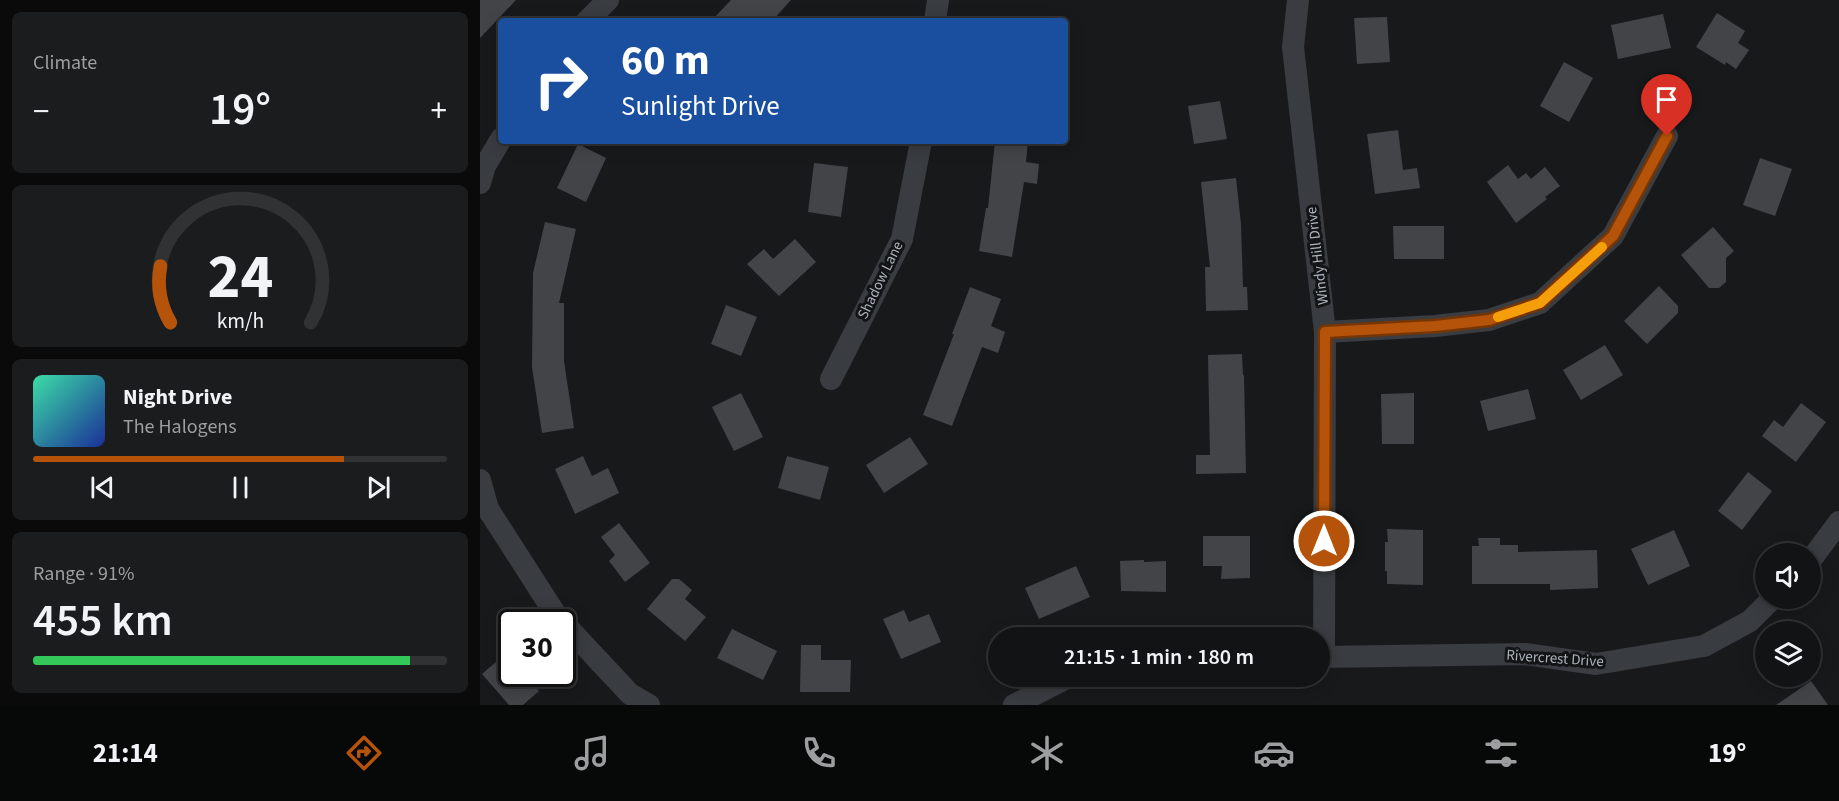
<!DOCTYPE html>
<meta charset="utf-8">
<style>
body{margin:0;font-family:"Source Sans 3",sans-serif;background:#1b1c1d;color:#f1f3f6;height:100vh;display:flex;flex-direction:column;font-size:22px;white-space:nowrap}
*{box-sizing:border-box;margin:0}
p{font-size:20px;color:#9c9ea0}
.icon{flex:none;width:33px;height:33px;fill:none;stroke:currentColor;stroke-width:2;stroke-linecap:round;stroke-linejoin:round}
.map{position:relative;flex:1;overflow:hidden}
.side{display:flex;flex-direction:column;gap:12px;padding:12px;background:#0a0a0b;width:480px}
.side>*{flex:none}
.top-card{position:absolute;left:18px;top:18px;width:570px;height:126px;border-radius:6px;box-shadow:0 3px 15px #0003,0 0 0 2px #313234;background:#1a4fa0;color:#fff;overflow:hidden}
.fabs{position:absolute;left:1275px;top:543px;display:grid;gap:12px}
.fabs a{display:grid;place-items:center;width:66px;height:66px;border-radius:50%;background:#121314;box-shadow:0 3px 15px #0003,0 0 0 2px #313234;font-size:30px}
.speed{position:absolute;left:18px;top:609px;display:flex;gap:12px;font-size:30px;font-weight:700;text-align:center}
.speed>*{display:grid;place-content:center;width:78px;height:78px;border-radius:50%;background:#121314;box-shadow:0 3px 15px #0003,0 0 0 2px #313234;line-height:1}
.speed .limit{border:3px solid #111;border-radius:9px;background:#fff;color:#111}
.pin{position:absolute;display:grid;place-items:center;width:51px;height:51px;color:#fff;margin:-62px -26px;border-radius:50% 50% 50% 0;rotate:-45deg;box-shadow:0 0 6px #0007}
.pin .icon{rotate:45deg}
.me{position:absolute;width:66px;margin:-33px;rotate:0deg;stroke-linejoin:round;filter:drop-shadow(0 0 4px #0008)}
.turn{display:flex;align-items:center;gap:21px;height:126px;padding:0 24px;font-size:27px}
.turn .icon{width:78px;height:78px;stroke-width:2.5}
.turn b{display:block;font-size:42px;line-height:51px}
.big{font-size:45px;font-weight:600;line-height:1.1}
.side .tile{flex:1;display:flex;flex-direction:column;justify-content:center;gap:9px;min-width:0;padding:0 21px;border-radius:9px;background:#1b1c1d}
.side .dial{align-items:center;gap:0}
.dial svg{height:156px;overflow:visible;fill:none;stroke:#313234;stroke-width:7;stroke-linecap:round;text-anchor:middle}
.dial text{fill:#f1f3f6;stroke:none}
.song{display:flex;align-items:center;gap:18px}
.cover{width:72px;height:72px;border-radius:9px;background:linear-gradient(135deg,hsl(160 70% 55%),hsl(230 70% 35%))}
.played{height:6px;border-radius:3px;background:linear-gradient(90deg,#b45309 75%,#313234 75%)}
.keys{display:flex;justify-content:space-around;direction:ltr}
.heat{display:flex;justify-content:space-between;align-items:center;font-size:33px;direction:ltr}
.charge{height:9px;border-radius:4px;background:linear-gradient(90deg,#34c759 91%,#313234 0)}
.trip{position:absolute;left:508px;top:627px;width:342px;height:60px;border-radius:30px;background:#121314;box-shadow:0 3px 15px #0003,0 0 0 2px #313234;font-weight:600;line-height:60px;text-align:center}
.dock{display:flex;height:96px;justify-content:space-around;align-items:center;background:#070808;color:#9c9ea0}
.dock .icon{width:42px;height:42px}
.dock .on{color:#b45309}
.dock b{font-size:27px;color:#f1f3f6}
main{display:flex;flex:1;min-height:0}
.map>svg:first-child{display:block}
.building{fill:#424448}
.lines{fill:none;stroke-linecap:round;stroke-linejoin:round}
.minor{stroke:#393c40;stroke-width:22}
.route-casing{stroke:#753606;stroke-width:15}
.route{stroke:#b45309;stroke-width:10}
.slow{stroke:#f59e0b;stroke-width:10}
.labels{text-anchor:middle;stroke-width:6;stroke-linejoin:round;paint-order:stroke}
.street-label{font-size:15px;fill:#aab3bc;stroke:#131416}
</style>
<main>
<section class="side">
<div class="tile"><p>Climate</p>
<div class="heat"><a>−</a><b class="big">19°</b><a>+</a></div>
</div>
<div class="tile dial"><svg viewBox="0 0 100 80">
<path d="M14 69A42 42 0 1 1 86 69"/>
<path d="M14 69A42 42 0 0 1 9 40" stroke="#b45309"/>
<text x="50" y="56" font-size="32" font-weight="700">24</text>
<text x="50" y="72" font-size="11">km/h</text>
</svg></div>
<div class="tile">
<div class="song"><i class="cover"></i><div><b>Night Drive</b><p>The Halogens</p></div></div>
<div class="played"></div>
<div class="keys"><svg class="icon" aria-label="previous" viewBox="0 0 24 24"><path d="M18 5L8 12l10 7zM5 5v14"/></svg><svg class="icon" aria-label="pause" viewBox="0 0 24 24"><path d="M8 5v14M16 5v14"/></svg><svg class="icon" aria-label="next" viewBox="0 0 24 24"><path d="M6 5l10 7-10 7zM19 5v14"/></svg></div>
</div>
<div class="tile"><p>Range · 91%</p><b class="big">455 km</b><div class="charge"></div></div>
</section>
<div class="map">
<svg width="1359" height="705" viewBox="0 0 1359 705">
<rect width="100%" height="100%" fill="#18191b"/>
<path class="building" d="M0,0H36L0,38Z
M251,0H311L292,21H231Z
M1237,13L1265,31L1258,43L1269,50L1256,69L1246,62L1245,65L1216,47Z
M1183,14L1191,48L1138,59L1131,25Z
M907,17L910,62L877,64L874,18Z
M1084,62L1113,78L1089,122L1060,106Z
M740,101L747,139L714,144L708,106Z
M918,130L923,170L937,168L940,188L895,194L887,134Z
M515,141H548L546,162L559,164L557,184L544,182L532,257L499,251L506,208H508Z
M98,144L126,158L106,202L77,188Z
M1280,158L1312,169L1295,216L1263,205Z
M334,163L368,167L361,217L328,212Z
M1028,165L1038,179L1046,173L1051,179L1065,167L1080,186L1065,197L1067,199L1036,223L1007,182Z
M756,178L761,224L763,287H767L768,310L726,311L725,267H730L721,182Z
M65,222L96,229L79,303H84V361L94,428L62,433L52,367L53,273Z
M913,226H964V259H914Z
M1233,227L1254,251L1246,258V282L1239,288H1229L1201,255Z
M315,239L336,262L299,296L267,264L284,249L293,259Z
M1179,286L1198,306V313L1167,344L1144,321Z
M490,287L521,299L511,326L525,332L518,353L502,347L472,426L443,415L474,334H472Z
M246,305L277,317L261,356L231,344Z
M1125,345L1143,375L1101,400L1083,370Z
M762,354L763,375H764L766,473L716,474V455H730L728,355Z
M1048,389L1056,419L1008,431L1000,401Z
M261,393L283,437L254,451L232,407Z
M934,393V444H902L901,394Z
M1321,403L1346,422L1316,462L1282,436L1294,420L1303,427Z
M430,437L448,464L404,493L386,465Z
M103,456L112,476L128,468L139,493L95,514L75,469Z
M307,456L349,467L340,500L298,488Z
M1268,472L1292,491L1262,530L1238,511Z
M139,523L170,563L145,582L129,561L135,555L121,537Z
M907,529L943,530V585L907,584V571H905V542H908Z
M1194,530L1210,566L1168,585L1151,549Z
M723,536H770V578L741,579L742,566H723Z
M998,538H1020V545H1038V552L1117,550L1118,588L1070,590V584H992V546H999Z
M664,560V562L686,561V592L641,591L640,561Z
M596,566L610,597L559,619L545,588Z
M192,579H199L212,590L205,599L226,617L205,641L167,609Z
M424,610L429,622L449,614L461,642L421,659L403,619Z
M252,629L297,651L283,680L237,658Z
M321,645H341V660H371L370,692H320Z
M32,648V674H44L59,691L43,705H29L2,674Z
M1331,681L1348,705H1296Z"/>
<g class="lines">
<path class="minor" d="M818,0L813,47L845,332L844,657
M107,21L128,0
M455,21L458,0
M0,183L5,166L21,139
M845,332L955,326L1009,320L1060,303L1133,236L1187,136
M351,379L422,239L441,141
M0,480L8,509L76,615L150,694L169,705
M1330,561L1359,522
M840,657L1045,654L1116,664L1224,646L1270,621L1293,598
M534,705L591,676"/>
</g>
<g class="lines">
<defs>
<path id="route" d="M844,541L845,332L955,326L1009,320L1060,303L1133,236L1187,136"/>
</defs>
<use href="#route" class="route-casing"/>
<use href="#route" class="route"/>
<path class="slow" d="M1018,317L1060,303L1122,247"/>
</g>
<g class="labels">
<g class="street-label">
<text transform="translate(837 256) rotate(-97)" y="5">Windy Hill Drive</text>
<text transform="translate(400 280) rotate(-64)" y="5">Shadow Lane</text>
<text transform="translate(1075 658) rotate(4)" y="5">Rivercrest Drive</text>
</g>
</g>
</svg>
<div class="fabs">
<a><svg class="icon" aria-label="sound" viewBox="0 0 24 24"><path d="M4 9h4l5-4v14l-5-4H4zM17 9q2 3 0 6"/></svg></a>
<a><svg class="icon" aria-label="layers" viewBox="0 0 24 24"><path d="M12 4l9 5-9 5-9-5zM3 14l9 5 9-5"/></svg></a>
</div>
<div class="speed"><div class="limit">30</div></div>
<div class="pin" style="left:1187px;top:136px;background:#d93025"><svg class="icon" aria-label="arrive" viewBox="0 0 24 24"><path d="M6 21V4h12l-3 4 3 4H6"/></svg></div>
<svg class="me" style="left:844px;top:541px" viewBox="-20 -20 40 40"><circle r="17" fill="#b45309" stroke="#fff" stroke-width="3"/><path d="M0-11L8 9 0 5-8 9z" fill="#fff"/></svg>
<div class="trip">21:15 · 1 min · 180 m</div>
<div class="top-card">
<div class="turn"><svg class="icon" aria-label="right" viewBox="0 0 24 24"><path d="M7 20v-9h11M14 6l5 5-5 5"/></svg><div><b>60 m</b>Sunlight Drive</div></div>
</div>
</div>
</main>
<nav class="dock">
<b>21:14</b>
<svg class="icon on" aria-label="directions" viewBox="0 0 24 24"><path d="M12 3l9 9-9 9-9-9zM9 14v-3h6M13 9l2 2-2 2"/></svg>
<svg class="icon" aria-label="music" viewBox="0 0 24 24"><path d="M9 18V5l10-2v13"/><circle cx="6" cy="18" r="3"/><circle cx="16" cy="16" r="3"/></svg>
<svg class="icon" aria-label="phone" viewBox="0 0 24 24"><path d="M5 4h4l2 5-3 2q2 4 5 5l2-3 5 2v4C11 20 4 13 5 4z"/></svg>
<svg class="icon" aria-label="climate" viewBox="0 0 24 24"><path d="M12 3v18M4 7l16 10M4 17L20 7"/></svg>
<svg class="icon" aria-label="car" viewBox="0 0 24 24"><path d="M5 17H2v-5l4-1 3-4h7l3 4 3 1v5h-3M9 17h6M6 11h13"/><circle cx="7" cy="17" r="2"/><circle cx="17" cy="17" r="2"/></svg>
<svg class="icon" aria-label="filters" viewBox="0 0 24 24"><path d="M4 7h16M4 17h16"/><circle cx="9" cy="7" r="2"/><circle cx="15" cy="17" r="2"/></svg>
<b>19°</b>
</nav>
